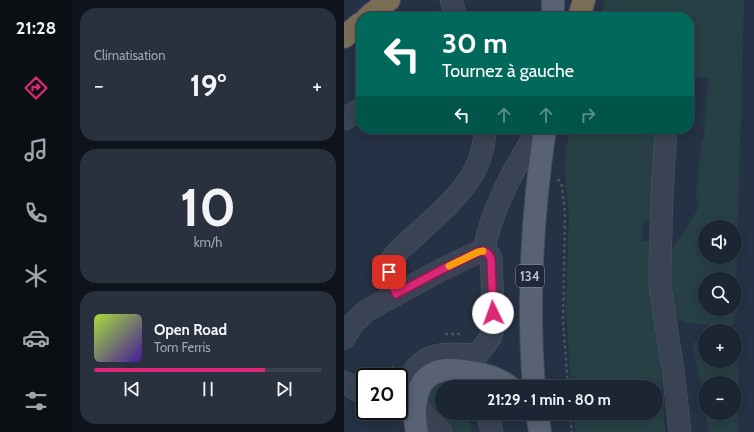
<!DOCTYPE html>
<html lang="fr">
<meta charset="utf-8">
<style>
body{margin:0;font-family:Cabin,sans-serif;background:#29313f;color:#f1f3f6;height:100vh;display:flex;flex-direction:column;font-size:15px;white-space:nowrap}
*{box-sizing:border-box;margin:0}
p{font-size:13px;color:#a0a5ac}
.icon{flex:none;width:22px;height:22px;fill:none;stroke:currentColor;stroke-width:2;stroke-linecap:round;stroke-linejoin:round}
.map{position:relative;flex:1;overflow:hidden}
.drawer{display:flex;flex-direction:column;gap:8px;padding:8px;background:#0f141c;width:272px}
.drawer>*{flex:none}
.guide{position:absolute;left:12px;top:12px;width:338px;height:122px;border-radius:16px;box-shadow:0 2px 10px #0003,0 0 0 1px #3a424e;background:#00695c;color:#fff;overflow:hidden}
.tools{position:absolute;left:354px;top:220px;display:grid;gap:8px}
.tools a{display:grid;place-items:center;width:44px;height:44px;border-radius:50%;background:#1c2533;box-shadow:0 2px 10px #0003,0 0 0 1px #3a424e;font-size:20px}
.speed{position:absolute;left:12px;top:368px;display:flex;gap:8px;font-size:20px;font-weight:700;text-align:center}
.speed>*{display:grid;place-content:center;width:52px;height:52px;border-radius:50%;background:#1c2533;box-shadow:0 2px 10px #0003,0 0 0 1px #3a424e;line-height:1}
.speed .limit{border:2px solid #111;border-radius:6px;background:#fff;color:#111}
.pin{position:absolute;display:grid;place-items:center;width:34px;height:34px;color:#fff;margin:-17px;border-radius:8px;box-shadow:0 2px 6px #0006}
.me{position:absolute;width:44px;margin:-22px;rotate:357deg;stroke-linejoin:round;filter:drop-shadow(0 0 3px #0008)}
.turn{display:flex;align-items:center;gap:14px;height:84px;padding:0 20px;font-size:18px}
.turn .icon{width:52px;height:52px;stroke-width:2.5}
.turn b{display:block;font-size:28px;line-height:34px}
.lanes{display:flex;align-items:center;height:38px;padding:0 20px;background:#0003;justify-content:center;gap:20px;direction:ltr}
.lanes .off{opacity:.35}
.big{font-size:30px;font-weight:700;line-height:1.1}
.drawer .widget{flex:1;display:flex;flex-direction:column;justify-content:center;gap:6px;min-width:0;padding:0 14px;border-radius:16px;background:#29313f}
.drawer .dial{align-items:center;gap:0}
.dial b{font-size:52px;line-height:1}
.song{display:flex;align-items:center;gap:12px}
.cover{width:48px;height:48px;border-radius:6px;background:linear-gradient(135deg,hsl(80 70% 55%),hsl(260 70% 35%))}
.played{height:4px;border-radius:2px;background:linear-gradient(90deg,#db2777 75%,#3a424e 75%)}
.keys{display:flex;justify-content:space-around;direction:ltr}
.heat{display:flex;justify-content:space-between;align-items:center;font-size:22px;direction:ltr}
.trip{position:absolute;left:91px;top:380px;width:228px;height:40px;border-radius:20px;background:#1c2533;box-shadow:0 2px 10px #0003,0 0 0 1px #3a424e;font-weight:700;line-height:40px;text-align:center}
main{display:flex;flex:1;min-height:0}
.menu{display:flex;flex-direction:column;width:72px;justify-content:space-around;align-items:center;background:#0b0f14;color:#a0a5ac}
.menu .icon{width:28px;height:28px}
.menu .current{color:#db2777}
.menu b{font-size:18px;color:#f1f3f6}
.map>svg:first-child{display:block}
.green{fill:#274045;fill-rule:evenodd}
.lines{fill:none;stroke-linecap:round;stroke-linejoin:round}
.minor-casing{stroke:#434c5c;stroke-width:23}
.major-casing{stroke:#434c5c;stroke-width:24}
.highway-casing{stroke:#444e5e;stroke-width:24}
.path{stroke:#41595c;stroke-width:2.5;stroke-dasharray:3 3;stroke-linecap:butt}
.minor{stroke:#3a4353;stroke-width:21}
.major{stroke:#586273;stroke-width:22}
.highway{stroke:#7a6e56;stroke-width:22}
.route-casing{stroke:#8e194d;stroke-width:10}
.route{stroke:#db2777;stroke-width:7}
.slow{stroke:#f59e0b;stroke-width:7}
.labels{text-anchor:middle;stroke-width:4;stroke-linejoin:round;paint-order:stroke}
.shield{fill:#1e2839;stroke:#8991a1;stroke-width:1}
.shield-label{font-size:13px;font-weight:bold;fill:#b7becd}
</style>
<main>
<nav class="menu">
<b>21:28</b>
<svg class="icon current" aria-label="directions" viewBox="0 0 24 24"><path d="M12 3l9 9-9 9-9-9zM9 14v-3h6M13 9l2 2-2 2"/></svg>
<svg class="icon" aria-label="music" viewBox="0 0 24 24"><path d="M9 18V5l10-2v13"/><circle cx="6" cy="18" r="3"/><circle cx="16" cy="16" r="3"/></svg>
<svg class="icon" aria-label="phone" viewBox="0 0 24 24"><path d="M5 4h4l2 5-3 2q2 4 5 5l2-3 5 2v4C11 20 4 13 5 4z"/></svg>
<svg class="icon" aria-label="climate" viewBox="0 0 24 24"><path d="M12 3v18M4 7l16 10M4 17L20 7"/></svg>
<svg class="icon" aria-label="car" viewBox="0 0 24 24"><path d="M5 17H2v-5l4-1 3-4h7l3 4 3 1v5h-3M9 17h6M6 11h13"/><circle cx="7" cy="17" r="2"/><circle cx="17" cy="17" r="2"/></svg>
<svg class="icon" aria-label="filters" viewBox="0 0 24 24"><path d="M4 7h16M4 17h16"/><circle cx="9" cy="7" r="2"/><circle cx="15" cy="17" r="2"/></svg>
</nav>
<section class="drawer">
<div class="widget"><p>Climatisation</p>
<div class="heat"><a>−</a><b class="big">19°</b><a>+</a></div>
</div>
<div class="widget dial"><b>10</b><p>km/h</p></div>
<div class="widget">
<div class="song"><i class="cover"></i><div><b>Open Road</b><p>Tom Ferris</p></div></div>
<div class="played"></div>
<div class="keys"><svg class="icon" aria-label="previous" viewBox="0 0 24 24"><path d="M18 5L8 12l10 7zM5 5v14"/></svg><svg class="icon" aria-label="pause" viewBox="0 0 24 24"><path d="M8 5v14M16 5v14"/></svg><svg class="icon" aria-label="next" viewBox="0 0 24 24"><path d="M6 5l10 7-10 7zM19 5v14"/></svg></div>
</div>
</section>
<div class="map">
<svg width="410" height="432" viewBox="0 0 410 432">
<rect width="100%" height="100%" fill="#253144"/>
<path class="green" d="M261,0H400L391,324H388V330L366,328L365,324C329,324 328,318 324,285C323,278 321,269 323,263C329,242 346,226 355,206L352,195L358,139L360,138L364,78L345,77V17H255ZM361,227H391V257H361ZM361,279H391V309H361Z
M226,129H312L307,194L308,220L298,222V241H309L311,292L321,432H231L230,413H312V387H227L222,306L225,219L221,168L222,148Z
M361,340V361L394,360V432H364L358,388L348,345L350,342ZM361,383H391V413H361Z
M117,379L120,387H98V413H124L128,432H111L82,405L83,390L93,380Z"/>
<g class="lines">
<defs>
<path id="minor" d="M107,0L112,17
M0,119L17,109
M322,129L318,195L316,271V286L329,370L336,432
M140,251C147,210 172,164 195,129
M52,294C48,283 42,271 48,259C53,250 64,242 72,235C105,204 140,178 141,129
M0,338L9,324L22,311L97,270L134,252C141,250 145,253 147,259L150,326L146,338L131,358L129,372L131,387
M0,382L21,395
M55,395C60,386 65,376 72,368C87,350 111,354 133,355
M57,408H71L78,413L97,432
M143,413L148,432"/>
<path id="major" d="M209,17V0
M190,387C183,299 188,216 201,129
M193,413L196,432
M73,432C68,408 70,373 101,370C109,369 118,371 126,372C140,374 154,378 166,387"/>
<path id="highway" d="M24,17L45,0
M235,17L240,0
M0,37L17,23"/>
</defs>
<use href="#minor" class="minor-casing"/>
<use href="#major" class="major-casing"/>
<use href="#highway" class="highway-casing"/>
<path class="path" d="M214,179L218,186L221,215L219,321L224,387
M101,334H118
M41,377L49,366
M226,413L228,432"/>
<use href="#minor" class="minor"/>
<use href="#major" class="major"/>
<use href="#highway" class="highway"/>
</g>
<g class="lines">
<defs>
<path id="route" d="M45,272L48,284L52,294L97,270L134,252C141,250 145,253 147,259L149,313"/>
</defs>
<use href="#route" class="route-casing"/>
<use href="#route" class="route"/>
<path class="slow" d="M105,266L134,252L139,251"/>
</g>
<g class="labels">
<rect class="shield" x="172" y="265" width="28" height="22" rx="3"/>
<g class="shield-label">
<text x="186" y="281">134</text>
</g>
</g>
</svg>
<div class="tools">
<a><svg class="icon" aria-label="sound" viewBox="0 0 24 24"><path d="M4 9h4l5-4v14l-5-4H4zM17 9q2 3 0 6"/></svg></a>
<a><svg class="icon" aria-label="search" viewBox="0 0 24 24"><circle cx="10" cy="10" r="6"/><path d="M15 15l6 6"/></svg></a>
<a>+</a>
<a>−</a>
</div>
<div class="speed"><div class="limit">20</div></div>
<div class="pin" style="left:45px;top:272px;background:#d93025"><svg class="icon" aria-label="arrive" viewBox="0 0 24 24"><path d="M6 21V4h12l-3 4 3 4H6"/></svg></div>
<svg class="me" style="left:149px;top:313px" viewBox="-20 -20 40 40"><circle r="19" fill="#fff"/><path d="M0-13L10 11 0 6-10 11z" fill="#db2777"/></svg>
<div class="trip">21:29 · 1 min · 80 m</div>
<div class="guide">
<div class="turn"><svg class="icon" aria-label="left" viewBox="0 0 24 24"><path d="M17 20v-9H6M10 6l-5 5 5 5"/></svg><div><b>30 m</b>Tournez à gauche</div></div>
<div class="lanes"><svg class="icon" aria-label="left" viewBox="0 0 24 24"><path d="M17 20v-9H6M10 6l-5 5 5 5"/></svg><svg class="icon off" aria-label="ahead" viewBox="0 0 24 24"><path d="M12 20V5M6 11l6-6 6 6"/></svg><svg class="icon off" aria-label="ahead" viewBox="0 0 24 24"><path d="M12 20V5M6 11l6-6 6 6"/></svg><svg class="icon off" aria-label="right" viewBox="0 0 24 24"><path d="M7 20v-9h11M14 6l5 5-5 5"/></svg></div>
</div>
</div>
</main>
